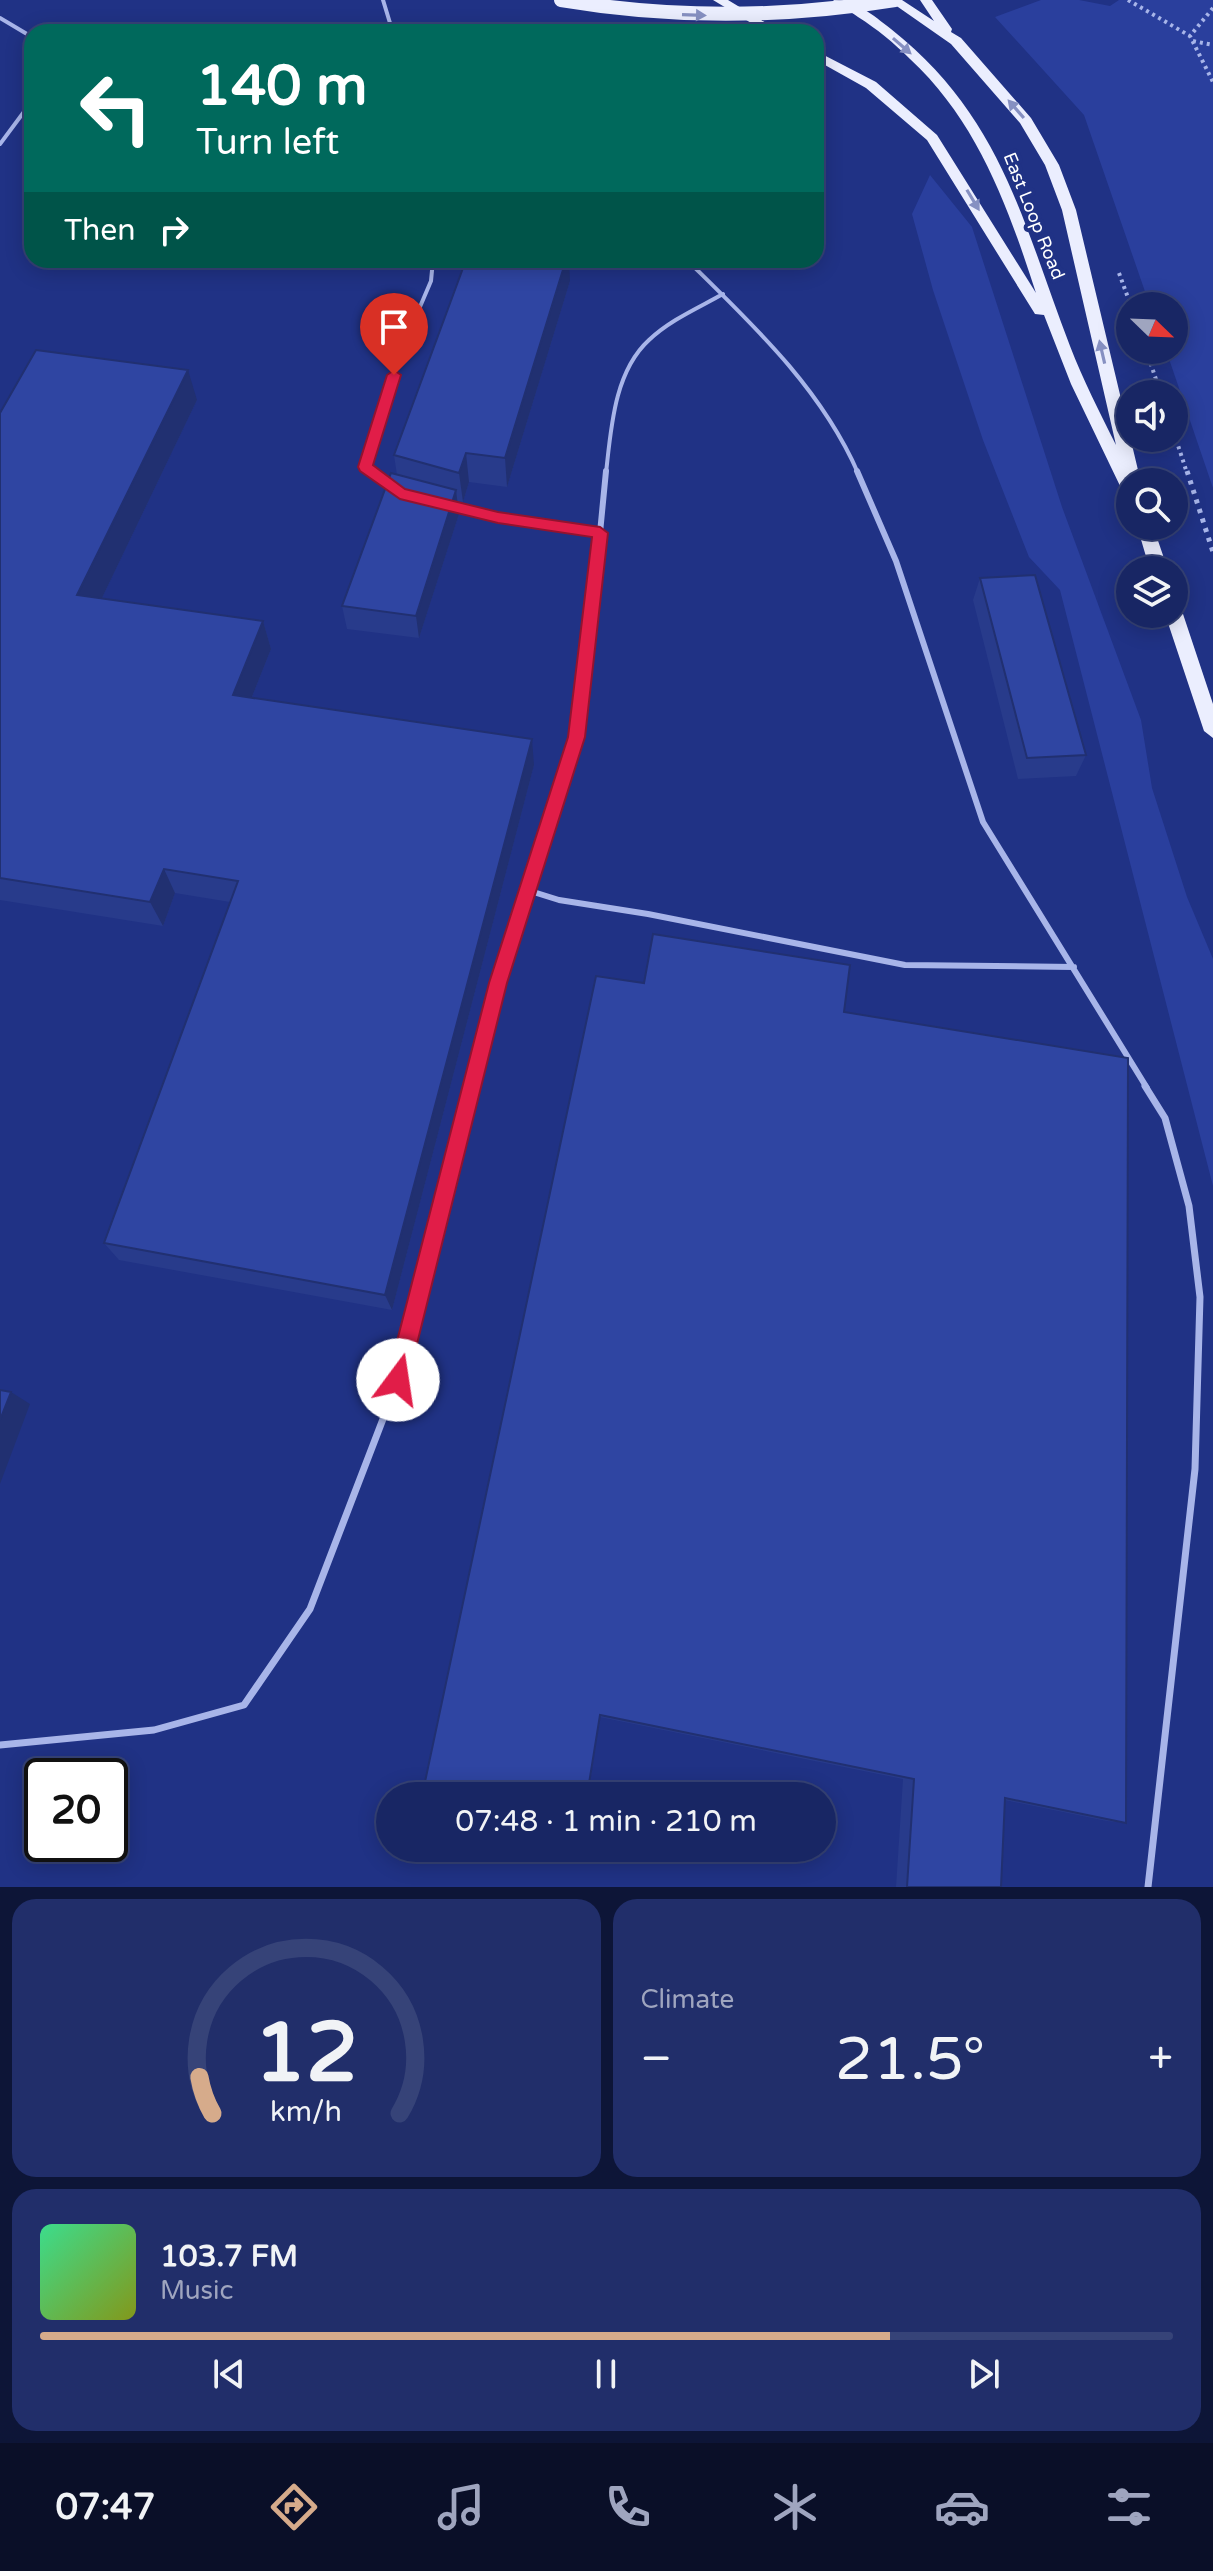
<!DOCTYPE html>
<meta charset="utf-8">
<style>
body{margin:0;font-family:"Varela Round",sans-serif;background:#212e6a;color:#f1f3f6;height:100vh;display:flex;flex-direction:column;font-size:30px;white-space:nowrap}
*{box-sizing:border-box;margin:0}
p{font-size:26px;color:#9fa5bf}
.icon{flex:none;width:44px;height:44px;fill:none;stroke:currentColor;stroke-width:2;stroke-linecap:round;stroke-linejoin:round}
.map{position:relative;height:1887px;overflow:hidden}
.sheet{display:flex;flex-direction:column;gap:12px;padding:12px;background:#0d1537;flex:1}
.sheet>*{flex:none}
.hud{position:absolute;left:24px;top:24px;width:800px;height:244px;border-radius:24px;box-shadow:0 4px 20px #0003,0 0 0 2px #364378;background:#00695c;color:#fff;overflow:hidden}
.needle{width:52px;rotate:113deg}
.tools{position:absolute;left:1116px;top:292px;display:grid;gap:16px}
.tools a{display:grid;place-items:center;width:72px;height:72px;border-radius:50%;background:#182664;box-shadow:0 4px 20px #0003,0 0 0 2px #364378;font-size:40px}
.speed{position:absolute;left:24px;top:1758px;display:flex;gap:16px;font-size:40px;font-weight:700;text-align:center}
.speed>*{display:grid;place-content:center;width:104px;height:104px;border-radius:50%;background:#182664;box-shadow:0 4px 20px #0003,0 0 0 2px #364378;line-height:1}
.speed .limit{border:4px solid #111;border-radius:12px;background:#fff;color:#111}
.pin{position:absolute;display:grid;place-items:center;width:68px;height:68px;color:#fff;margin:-82px -34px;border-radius:50% 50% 50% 0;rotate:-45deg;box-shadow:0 0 8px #0007}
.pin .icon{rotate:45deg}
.me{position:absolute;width:88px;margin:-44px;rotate:14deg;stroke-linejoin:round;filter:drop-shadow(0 0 6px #0008)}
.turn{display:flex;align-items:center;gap:28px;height:168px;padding:0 40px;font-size:36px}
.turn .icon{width:104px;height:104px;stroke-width:2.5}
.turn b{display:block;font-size:56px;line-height:68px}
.then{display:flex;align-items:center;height:76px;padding:0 40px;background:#0003;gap:16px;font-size:30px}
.big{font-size:60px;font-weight:600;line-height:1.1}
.sheet .tile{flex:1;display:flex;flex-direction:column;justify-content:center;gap:12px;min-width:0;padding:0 28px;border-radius:24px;background:#212e6a}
.sheet .dial{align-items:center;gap:0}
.dial svg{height:208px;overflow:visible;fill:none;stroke:#364378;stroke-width:7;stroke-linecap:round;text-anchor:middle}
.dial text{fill:#f1f3f6;stroke:none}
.song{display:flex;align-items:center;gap:24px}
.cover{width:96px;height:96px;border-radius:12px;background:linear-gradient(135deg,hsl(150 70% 55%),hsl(70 70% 35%))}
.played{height:8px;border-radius:4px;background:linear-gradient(90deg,#d6ab8b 75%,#364378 75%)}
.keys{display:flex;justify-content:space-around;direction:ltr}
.heat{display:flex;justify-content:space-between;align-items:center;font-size:44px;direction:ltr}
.sheet .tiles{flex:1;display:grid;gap:12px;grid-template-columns:1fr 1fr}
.tile:last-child{grid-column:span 2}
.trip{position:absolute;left:376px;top:1782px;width:460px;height:80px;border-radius:40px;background:#182664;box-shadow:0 4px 20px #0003,0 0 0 2px #364378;font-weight:600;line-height:80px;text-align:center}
.menu{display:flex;height:128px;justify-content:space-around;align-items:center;background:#0a0f28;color:#9fa5bf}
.menu .icon{width:56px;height:56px}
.menu .selected{color:#d6ab8b}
.menu b{font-size:36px;color:#f1f3f6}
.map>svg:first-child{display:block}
.green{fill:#2a3f9d}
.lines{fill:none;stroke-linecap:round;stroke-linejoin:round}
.path-far1{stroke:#a8b5e9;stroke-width:4;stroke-dasharray:3 4;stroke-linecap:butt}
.path{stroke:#a8b5e9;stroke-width:5;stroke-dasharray:4 6;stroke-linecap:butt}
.service-far2{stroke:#a8b5e9;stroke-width:4}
.service-far1{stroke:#a8b5e9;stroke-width:6}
.service{stroke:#a8b5e9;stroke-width:7}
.primary{fill:#ebeefe;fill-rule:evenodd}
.primary-bridge{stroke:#ebeefe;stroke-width:14}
.wall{fill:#283b8b}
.shaded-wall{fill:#213071}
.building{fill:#2f45a2;stroke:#213071;stroke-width:2}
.oneway{fill:#8690c2}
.route{fill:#e11d48;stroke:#92132f;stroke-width:2}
.labels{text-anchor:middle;stroke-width:8;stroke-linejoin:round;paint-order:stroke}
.far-street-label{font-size:18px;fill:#fff;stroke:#203285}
</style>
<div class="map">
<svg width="1213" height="1887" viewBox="0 0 1213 1887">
<rect width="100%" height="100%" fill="#203285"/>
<path class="green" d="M1041,0H1079L1110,6L1119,0H1213V488L1166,350H1174V306H1150L1084,115L995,17Z
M930,175L972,227L1062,507L1141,720L1152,788L1187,897L1213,959V1186L1060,590L1029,557L983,440L933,290L912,214Z"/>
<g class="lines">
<path class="path-far1" d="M1128,0L1190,36
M1213,8L1190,36L1213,82
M1193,41L1213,45
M1119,273L1131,306
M1146,350L1161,394
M1174,433L1187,473"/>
<path class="path" d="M1187,471L1213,552"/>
<path class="service-far2" d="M383,0L390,23L397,32
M0,18L32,37
M0,144L32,101
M687,260C752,324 821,388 858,473
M374,473L366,467L402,349L431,281L433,260
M606,473C611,429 614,372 649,340C670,320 698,308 723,294"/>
<path class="service-far1" d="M372,471L391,486
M857,471L896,561L983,822L1147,1088
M454,506L498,517L600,533L577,737L498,983L472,1088
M600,533L606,471
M527,890L559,900L648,914L905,965L1074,967"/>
<path class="service" d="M1145,1086L1165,1118L1189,1206L1200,1297L1195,1469L1148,1887
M0,1745L154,1730L244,1705L310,1609L398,1380L472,1086"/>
<path class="primary" d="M713,0H728L781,32H766Z
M833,0C856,0 873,15 891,29C1002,117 1022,221 1070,346C1083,380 1100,413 1116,445L1062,210L1045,165L1020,123L951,44L888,0H902L934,21L920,0H932L952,29L951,32L961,38L1031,118L1059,165L1076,210L1138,470L1131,475L1134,482H1130V496L1122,490L1071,384L1044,315L1035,314L927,140L866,88L816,60V51L876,82L937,135L1036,293C1008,207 978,122 910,59C894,43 877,29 858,17C850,11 840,7 833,0Z
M1137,526H1153L1168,570H1150Z
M1174,607L1183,614L1213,704V738L1204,731L1165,614H1174Z"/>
<path class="primary-bridge" d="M561,0C673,19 783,18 895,0"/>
</g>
<path class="wall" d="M570,281L507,487L469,482L463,502L458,501L459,514L419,638L347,629L342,606L397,475L394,455Z
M197,400L102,598L263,621L271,649L252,697L534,765L392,1310L119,1260L104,1243L230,902L175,893L163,926L0,900V413Z
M980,578L1086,755L1076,776L1018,779L973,600Z
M644,983L844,1012L1126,1823L1107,1821L1005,1800L1001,1887H896L903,1779L600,1717L588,1796H422Z"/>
<path class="shaded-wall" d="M566,260H569L570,281L507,487L505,458Z
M188,370L197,400L90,623L77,595Z
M466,453L469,482L463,502L459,473Z
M456,490L459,514L419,638L416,616Z
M263,621L271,649L242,722L233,695Z
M532,739L534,765L392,1310L385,1295Z
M164,869L175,893L163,926L150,902Z
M11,1392L30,1404L0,1484V1420Z"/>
<path class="building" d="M466,260H566L505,458L466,453L459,473L394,455Z
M36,350L188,370L77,595L263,621L233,695L532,739L385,1295L104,1243L238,881L164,869L150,902L0,878V413Z
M391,473L456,490L416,616L342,606Z
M1035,575L1086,755L1027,758L980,578Z
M653,934L850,965L844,1012L1128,1058L1126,1823L1005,1798L1001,1887H907L914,1779L600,1715L587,1796H422L596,976L644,983Z
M0,1390L11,1392L0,1420Z
M564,1848H578V1851Z"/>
<defs><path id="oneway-solid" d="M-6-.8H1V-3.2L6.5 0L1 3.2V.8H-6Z" transform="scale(2)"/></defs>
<g class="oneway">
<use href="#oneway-solid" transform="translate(694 15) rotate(2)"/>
<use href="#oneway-solid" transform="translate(902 46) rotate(41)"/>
<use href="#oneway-solid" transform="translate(1016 109) rotate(-131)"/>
<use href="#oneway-solid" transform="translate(973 200) rotate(59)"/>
<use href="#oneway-solid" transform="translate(1102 352) rotate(-103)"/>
</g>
<path class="route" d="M394,370L401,375L373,465L405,489L498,512L600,527L608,533L585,737L507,983L408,1380L405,1388L398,1391L390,1388L387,1380L489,983L568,737L592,537L498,523L400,499L360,471L358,467L387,375Z"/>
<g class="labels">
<g class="far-street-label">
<text transform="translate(1034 216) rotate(68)" y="6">East Loop Road</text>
</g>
</g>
</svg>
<div class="tools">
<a><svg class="needle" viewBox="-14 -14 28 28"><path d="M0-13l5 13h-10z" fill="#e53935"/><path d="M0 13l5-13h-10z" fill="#9fa5bf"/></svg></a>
<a><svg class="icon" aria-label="sound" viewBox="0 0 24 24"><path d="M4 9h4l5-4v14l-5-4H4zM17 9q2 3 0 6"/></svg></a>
<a><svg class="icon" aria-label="search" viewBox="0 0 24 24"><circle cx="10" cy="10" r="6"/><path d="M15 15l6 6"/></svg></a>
<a><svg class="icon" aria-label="layers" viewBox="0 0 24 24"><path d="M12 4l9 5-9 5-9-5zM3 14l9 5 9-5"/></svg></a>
</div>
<div class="speed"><div class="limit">20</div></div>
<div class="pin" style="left:394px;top:375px;background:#d93025"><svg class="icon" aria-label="arrive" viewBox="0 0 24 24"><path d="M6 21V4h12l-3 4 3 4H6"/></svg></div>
<svg class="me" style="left:398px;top:1380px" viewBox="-20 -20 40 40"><circle r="19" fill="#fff"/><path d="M0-13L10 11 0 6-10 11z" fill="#e11d48"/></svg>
<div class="trip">07:48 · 1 min · 210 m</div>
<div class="hud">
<div class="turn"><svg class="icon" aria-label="left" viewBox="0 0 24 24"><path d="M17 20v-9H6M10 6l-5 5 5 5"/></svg><div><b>140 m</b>Turn left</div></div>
<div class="then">Then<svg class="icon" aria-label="right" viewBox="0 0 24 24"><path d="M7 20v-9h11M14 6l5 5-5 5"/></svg></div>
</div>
</div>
<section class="sheet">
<div class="tiles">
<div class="tile dial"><svg viewBox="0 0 100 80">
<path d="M14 69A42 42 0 1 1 86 69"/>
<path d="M14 69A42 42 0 0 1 9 55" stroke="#d6ab8b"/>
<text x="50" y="56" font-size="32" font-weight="700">12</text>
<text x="50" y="72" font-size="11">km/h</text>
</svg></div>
<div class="tile"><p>Climate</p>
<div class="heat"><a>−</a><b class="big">21.5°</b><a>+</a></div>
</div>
<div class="tile">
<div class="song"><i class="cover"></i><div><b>103.7 FM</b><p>Music</p></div></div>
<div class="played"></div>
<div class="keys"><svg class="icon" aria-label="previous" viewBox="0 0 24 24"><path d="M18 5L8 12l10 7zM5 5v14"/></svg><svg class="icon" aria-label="pause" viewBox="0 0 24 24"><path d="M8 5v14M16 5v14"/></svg><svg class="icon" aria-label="next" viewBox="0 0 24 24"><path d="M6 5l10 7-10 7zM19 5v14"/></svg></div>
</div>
</div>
</section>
<nav class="menu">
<b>07:47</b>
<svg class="icon selected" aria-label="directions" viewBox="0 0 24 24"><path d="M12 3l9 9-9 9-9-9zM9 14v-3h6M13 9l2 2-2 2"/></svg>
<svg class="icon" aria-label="music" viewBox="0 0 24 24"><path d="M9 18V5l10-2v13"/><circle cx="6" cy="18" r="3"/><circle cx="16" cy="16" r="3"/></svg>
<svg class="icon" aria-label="phone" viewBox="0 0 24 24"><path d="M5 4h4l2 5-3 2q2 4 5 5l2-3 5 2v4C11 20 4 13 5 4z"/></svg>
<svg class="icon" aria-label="climate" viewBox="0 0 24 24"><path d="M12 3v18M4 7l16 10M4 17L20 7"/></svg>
<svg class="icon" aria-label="car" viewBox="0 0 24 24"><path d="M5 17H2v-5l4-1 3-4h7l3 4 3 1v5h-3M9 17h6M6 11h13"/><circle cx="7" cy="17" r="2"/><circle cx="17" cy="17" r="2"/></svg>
<svg class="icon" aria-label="filters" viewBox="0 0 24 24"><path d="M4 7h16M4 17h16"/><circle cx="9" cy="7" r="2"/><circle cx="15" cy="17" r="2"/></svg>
</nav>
